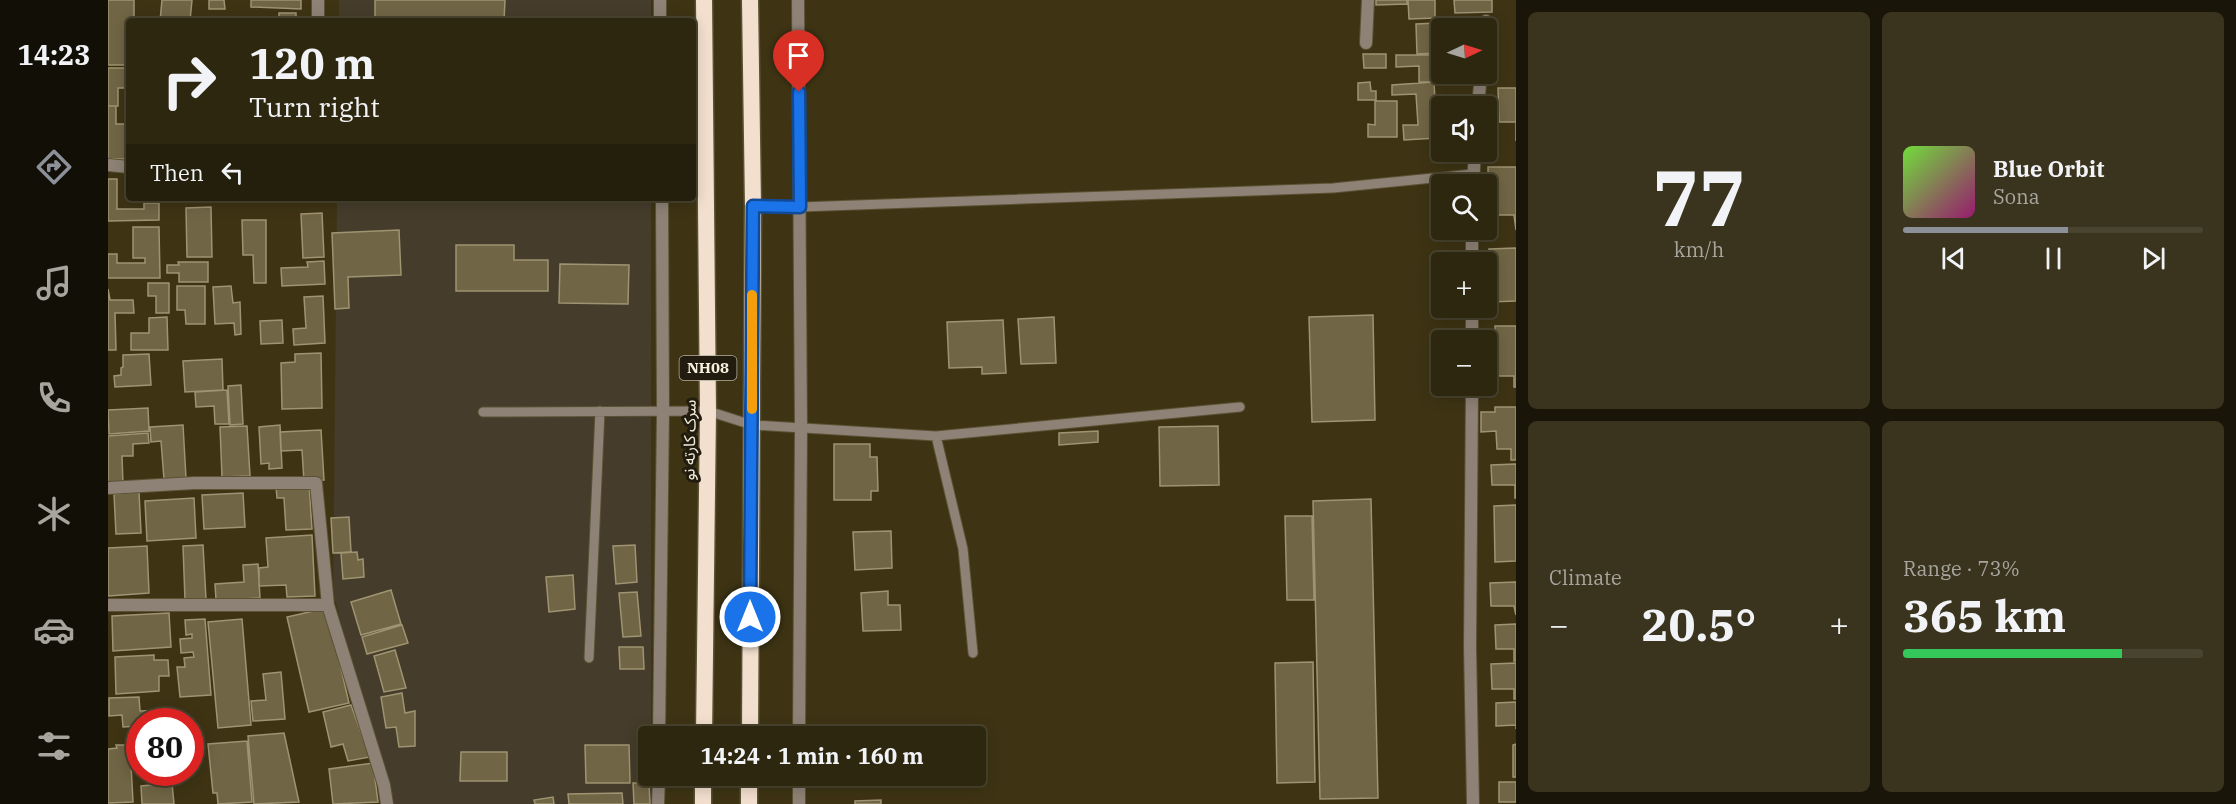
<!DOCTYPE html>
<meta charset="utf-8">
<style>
body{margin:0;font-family:"IBM Plex Serif","Noto Sans Arabic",serif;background:#3a331d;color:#f1f3f6;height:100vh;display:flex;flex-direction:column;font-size:22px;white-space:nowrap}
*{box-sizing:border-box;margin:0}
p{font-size:20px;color:#a7a59e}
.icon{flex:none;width:33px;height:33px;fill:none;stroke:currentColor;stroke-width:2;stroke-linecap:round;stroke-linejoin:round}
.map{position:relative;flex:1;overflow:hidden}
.drawer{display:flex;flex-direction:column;gap:12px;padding:12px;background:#191508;width:720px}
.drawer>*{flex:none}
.banner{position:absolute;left:18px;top:18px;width:570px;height:183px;border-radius:6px;box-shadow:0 3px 15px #0003,0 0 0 2px #49442f;background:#2e270f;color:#f1f3f6;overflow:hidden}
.needle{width:39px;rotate:86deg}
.buttons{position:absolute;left:1323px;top:18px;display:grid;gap:12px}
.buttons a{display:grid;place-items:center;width:66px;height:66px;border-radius:6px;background:#2e270f;box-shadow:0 3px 15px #0003,0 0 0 2px #49442f;font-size:30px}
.speed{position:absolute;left:18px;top:708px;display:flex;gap:12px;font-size:30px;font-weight:700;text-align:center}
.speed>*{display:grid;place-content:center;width:78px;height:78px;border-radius:50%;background:#2e270f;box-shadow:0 3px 15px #0003,0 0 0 2px #49442f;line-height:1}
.speed .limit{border:9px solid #d22;background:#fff;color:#111}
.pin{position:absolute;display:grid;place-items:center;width:51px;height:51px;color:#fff;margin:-62px -26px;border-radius:50% 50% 50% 0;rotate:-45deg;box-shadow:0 0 6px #0007}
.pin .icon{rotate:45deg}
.me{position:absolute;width:66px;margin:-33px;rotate:0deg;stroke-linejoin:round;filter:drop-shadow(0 0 4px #0008)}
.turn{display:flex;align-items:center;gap:21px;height:126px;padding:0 24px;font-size:27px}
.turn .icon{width:78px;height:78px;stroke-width:2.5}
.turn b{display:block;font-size:42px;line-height:51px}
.then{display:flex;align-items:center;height:57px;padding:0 24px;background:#0003;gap:12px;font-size:22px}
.big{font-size:45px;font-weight:700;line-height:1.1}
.drawer .tile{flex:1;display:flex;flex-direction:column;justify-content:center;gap:9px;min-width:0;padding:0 21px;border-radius:9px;background:#3a331d}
.drawer .dial{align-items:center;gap:0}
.dial b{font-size:78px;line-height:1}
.song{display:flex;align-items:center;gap:18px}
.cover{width:72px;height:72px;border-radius:9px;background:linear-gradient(135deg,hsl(100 70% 55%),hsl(320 70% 35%))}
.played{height:6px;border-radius:3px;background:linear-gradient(90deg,#8c9099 55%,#49442f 55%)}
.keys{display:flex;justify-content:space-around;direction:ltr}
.heat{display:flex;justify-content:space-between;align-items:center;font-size:33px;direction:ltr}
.charge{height:9px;border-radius:4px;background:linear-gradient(90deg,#34c759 73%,#49442f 0)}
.drawer .tiles{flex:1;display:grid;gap:12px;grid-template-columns:repeat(2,1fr)}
.trip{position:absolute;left:530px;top:726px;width:348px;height:60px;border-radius:6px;background:#2e270f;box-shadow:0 3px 15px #0003,0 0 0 2px #49442f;font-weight:700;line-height:60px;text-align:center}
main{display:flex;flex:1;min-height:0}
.menu{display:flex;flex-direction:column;width:108px;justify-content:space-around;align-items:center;background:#121006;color:#a7a59e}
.menu .icon{width:42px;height:42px}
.menu .on{color:#8c9099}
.menu b{font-size:27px;color:#f1f3f6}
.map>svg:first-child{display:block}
.commercial{fill:#453c2b}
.building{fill:#706544;stroke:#9f9472;stroke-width:1.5}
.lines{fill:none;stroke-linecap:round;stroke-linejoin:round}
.service-casing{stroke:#5b5234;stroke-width:11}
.minor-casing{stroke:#5b5234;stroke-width:14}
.trunk-casing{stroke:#5b5234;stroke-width:19}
.service{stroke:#8e8276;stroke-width:9}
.minor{stroke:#8e8276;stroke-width:12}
.trunk{stroke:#f2dfce;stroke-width:16}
.route-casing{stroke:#114b97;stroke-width:15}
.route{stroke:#1a73e8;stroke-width:10}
.slow{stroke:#f59e0b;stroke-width:10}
.labels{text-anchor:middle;stroke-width:6;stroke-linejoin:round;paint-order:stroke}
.shield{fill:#211c0f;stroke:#b5b09f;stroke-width:1.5}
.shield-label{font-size:15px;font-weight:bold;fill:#f5f0dd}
.street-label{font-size:16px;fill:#f5f0dd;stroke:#211c0f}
</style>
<main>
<nav class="menu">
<b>14:23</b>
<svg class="icon on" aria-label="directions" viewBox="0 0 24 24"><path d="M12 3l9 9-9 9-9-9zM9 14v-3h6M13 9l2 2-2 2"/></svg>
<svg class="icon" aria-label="music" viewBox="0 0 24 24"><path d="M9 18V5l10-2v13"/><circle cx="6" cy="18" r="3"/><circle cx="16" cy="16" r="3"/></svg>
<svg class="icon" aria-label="phone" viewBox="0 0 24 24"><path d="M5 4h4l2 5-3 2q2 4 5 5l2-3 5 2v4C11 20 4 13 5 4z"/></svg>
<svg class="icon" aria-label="climate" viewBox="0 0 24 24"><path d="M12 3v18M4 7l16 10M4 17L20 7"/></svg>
<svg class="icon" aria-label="car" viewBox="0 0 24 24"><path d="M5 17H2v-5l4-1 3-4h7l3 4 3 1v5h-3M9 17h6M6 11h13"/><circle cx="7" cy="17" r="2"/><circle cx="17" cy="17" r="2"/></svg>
<svg class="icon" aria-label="filters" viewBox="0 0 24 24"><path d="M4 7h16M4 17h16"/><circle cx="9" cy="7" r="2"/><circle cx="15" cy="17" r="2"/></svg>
</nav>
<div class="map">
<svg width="1408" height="804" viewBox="0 0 1408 804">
<rect width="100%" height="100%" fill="#3e3414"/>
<path class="commercial" d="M231,0H543V21H231Z
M229,198H543V736H540V776H543V804H281L225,592Z"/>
<path class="building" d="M0,0H26V21H21V65H0Z
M54,0H84L82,21H52Z
M101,0H116L117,9H101Z
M143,0H193V9L143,7Z
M267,0H397L396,21H267Z
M1268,0H1299V4L1268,5Z
M1300,0H1327V18L1301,19Z
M1346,0H1384V12L1347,13Z
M171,13H188V21H171Z
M1328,23V53L1309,54L1308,24Z
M1255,54H1278V68H1256Z
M1288,55H1328V82H1311V66L1288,67Z
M0,68H21V88H10V106H0Z
M1262,82L1263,91H1268V100H1250V83Z
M1326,82L1329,138L1296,140L1295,125H1310L1308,94L1284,95V85Z
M1390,88H1408V141V122H1391Z
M1267,101H1289V137H1260V124L1267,125Z
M0,106H8V124H19V159H0Z
M1380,167H1408V230L1406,215H1381Z
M0,179H9V209H36V203H51V220L0,221Z
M103,207L104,257H79L78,208Z
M214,213L216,257L195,258L193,214Z
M134,220H158V283H146L145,255H135Z
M25,227H51L52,278H0V254H9V263H37V258H25Z
M291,230L293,275L240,277L241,308L227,309L224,233Z
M348,245H406V260H440V291H348Z
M1408,248V301L1382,302L1381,249Z
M216,261L217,284L174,286L173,268L200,267L199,262Z
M70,262H100V282H71V273H59V265H71Z
M452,264L521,265L520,304L451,303Z
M40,283H61V313H48V296H40Z
M69,286H97V324H78L77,310H69Z
M123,286L125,303L132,302L133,334L127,335L126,323L107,324L105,287Z
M0,289L2,300H25L26,313H7L8,350H0Z
M215,296L217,343L186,345L185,329L198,328L196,297Z
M1265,315L1267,420L1204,422L1201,317Z
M59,317L60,350H23V333H41V318Z
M946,317L948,363L913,364L910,319Z
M174,320L175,343L153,344L152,321Z
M895,320L898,373L874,374V367L841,368L839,322Z
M1387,326H1408V387H1406V376H1388Z
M213,353L214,408L174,409L173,363L187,362V354Z
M41,354L43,385L7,387L6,376L13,375V368L15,367V355Z
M114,359L115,390L77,392L75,361Z
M133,385L135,424L122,425L120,386Z
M119,390L121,424H107L106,406L88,407L87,392Z
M1387,407H1408V460H1403V449H1389L1388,431L1373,432V412H1387Z
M40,408L41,431L1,434L0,410Z
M75,425L78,478L56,479L53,441L43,442L42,427Z
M172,425L174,468L161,469V463L153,464L151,427Z
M139,426L142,476L114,477L112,427Z
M1110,426L1111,485L1052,486L1051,427Z
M213,430L216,480L196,482L194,450L173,451L172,432Z
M990,431V442L951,445V433Z
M40,433L41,443L25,444V456H14L15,484H0V436Z
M726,444H762V457H769L770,491H763V500H726Z
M1408,464V498H1407V485H1384L1383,465Z
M201,484L204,529L178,530L176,498H169L168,486Z
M31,492L33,533L8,534L6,494Z
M135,493L137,527L96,529L94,495Z
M86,498L88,538L39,541L37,501Z
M1263,499L1270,798L1212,799L1205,501Z
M1408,505V561L1387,562L1386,506Z
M1177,516H1204L1206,600H1179Z
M241,517L243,552L225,553L223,518Z
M783,531L784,568L747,570L745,532Z
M204,535L207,596L179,597L178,585L151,586V568L160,567L158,538Z
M95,545L98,599L77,600L75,546Z
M527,545L529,582L508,584L505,546Z
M39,546L41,593L0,596V548Z
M249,552L250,560L255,559L256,577L235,579L233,553Z
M150,564L152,598L108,600L107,584L136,582L135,565Z
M465,575L467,609L441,612L438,577Z
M1408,582V615L1406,606H1383L1382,583Z
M283,590L293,624L253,635L243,602Z
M780,591V605H792L793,630L755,631L753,593Z
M529,592L533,636L515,637L511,593Z
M219,608L241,703L201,712L179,617Z
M61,613L63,647L5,651L4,616Z
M97,619L103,695L72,697L69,667H77L76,658L86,657L85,652L73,653L72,639L84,638V634L78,635L77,620Z
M134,619L143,725L110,728L100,622Z
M1408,624V661H1406V649H1388L1387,625Z
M294,625L300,643L259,654L254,637Z
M511,647H535L536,669H512Z
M287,650L298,688L276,692L266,656Z
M46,655V660H60L61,676H51V691L8,694L7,657Z
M1205,662L1207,782L1169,783L1167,663Z
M1408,663V699H1406V689H1384L1383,664Z
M173,672L177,719L145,721L143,701L158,700L155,674Z
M294,693L297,713L307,711V746L291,747L288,727L278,728L273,697Z
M31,697L32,711L59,710V722H32V726L15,727L14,715L1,716V698Z
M1408,702V729V725L1388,726V703Z
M243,705L262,757L240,761L235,744L223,747L215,712Z
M176,733L191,802L146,804L140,736Z
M139,741L144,802L110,804L109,793H105L100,744Z
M1408,744V777H1405V745Z
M8,745H22L25,802L0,803V749L9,748Z
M477,745H521L522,783H478Z
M353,752H399V781H352Z
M265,763L270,802L225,804L221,769Z
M1391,782H1408V802H1391Z
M64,783L66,804H34L33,786Z
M525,783H541L542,804H526Z
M514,793L515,804H461L460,794Z
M445,797L446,804H427L426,800Z
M773,800V804H747V801Z"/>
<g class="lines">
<defs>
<path id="service" d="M645,206L692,207L1225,188L1365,174
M375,412L600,411L644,425L828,436L1132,407
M828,436L855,549L865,653
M481,658L492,411"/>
<path id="minor" d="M552,0V21
M690,0L693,429L691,736
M210,21V0
M1377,28L1378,21
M1258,43L1260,0
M1370,106L1373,74
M0,165L21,167
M1365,184L1367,152
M1364,262V230
M1364,340V308
M1364,386L1362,647L1365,804
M0,488L86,483H208L220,605L276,785L279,804
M0,605H220
M551,736L555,411L554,198
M550,804L551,776
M691,804V776"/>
<path id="trunk" d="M596,0L600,411L596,736
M642,736L645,206L642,0
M595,804V776
M641,804V776"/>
</defs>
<use href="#service" class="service-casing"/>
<use href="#minor" class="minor-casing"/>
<use href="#trunk" class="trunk-casing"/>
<use href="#service" class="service"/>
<use href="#minor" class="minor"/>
<use href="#trunk" class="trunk"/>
</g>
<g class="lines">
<defs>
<path id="route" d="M642,617L645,206L692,207L691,92"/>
</defs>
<use href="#route" class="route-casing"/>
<use href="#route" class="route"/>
<path class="slow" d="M644,409V295"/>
</g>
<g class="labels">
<rect class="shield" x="571.5" y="356" width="57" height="24" rx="4.5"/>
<g class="shield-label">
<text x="600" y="373">NH08</text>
</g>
<g class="street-label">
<text transform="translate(581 440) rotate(-89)" y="6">سرک کارته نو</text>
</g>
</g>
</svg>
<div class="buttons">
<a><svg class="needle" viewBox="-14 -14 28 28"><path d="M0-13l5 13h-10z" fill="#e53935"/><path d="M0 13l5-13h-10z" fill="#a7a59e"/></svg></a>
<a><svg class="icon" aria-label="sound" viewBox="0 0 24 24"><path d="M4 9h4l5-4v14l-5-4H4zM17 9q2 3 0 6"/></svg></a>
<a><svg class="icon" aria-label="search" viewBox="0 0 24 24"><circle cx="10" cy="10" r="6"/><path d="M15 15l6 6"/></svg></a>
<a>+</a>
<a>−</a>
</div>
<div class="speed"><div class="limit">80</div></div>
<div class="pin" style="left:691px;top:92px;background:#d93025"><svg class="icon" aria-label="arrive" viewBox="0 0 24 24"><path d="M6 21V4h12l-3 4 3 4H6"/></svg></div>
<svg class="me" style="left:642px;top:617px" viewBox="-20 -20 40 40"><circle r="17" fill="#1a73e8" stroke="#fff" stroke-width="3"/><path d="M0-11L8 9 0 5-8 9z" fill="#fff"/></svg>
<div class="trip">14:24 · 1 min · 160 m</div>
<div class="banner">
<div class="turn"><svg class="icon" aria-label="right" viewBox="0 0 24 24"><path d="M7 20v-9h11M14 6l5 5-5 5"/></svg><div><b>120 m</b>Turn right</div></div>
<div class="then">Then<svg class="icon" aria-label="left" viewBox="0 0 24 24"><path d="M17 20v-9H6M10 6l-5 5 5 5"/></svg></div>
</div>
</div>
<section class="drawer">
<div class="tiles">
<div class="tile dial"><b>77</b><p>km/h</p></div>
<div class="tile">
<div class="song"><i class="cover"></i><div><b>Blue Orbit</b><p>Sona</p></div></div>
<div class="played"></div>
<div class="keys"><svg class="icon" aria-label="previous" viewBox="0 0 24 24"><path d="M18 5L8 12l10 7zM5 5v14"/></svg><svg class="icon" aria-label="pause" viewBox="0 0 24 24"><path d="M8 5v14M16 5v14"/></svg><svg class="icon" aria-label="next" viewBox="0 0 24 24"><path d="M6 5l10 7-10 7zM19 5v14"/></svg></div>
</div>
<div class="tile"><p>Climate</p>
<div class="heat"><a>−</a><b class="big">20.5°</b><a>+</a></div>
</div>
<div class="tile"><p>Range · 73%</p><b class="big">365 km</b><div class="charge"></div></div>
</div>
</section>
</main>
